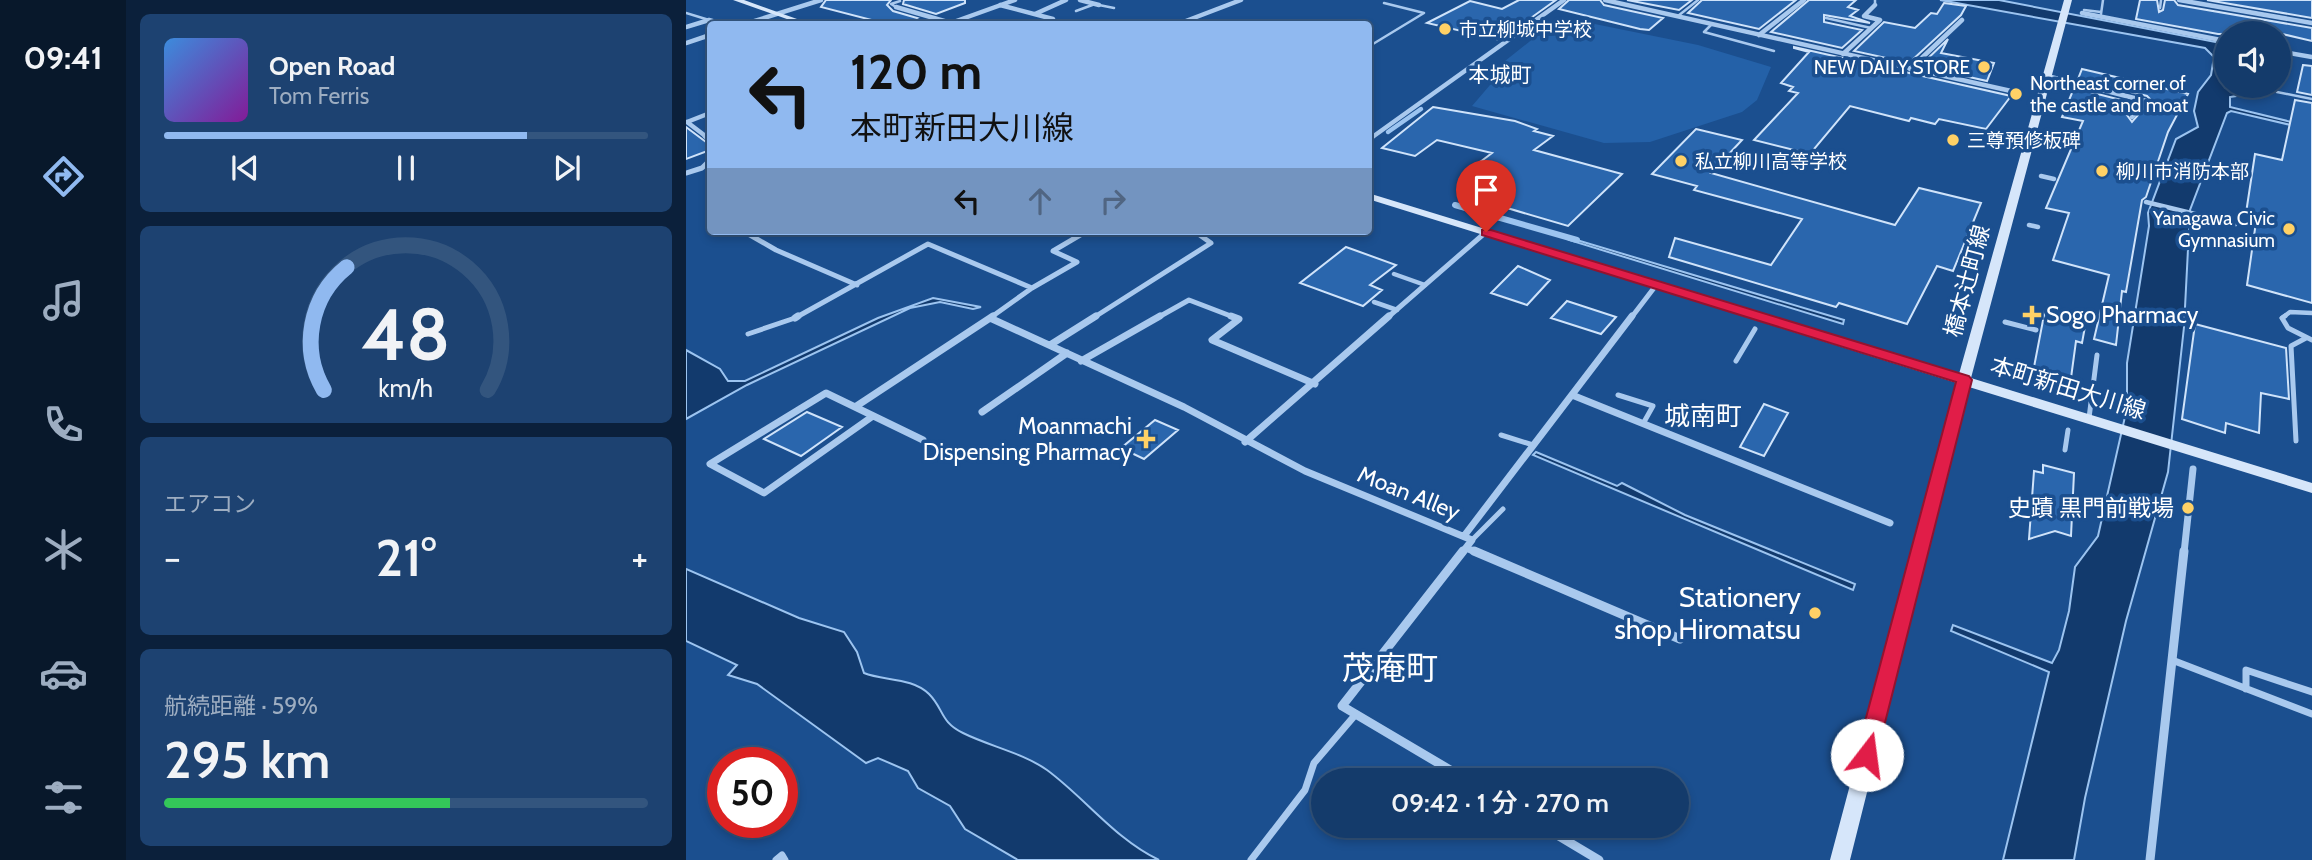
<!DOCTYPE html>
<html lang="ja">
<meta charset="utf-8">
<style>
body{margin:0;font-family:Cabin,"Noto Sans JP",sans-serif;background:#1d4271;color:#f1f3f6;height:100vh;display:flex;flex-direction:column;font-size:26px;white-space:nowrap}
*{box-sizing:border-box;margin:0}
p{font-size:23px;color:#9dadc1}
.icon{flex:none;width:38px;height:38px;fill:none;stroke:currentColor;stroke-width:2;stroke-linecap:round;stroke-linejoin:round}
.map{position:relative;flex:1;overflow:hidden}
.side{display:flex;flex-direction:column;gap:14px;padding:14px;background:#0b203b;width:560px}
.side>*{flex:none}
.guide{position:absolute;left:21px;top:21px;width:665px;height:214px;border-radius:7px;box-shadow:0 4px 10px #0003,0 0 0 2px #33557e;background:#90b9f0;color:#111;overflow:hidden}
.buttons{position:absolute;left:1528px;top:21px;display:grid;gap:14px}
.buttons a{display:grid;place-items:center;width:77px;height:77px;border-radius:50%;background:#143b6b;box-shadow:0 4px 10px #0003,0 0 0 2px #33557e;font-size:35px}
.speed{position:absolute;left:21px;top:747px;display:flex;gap:14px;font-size:35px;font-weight:700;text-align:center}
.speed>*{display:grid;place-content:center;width:91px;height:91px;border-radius:50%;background:#143b6b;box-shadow:0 4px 10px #0003,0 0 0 2px #33557e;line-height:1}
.speed .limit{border:10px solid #d22;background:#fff;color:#111}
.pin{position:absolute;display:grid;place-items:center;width:60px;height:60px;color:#fff;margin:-72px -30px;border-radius:50% 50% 50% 0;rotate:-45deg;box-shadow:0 0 7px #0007}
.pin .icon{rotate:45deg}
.me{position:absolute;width:77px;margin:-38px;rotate:15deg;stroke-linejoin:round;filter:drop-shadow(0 0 5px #0008)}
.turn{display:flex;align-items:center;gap:24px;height:147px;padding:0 28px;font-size:32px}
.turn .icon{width:91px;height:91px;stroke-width:2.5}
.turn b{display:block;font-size:49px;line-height:60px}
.lanes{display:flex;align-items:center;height:66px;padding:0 28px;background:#0003;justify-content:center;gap:35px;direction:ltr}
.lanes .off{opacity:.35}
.big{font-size:52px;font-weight:600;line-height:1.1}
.side .widget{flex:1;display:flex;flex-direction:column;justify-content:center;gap:10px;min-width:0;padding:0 24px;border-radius:10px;background:#1d4271}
.side .dial{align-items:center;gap:0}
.dial svg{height:182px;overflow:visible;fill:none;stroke:#33557e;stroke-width:7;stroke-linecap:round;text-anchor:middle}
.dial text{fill:#f1f3f6;stroke:none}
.song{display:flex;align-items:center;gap:21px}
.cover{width:84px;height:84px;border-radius:10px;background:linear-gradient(135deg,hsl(210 70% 55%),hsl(290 70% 35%))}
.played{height:7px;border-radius:4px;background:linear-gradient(90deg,#90b9f0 75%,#33557e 75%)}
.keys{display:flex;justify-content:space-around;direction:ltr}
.heat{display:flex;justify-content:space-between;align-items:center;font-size:38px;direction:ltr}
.charge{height:10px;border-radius:5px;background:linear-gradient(90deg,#34c759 59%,#33557e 0)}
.trip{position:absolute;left:625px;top:768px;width:378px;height:70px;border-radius:35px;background:#143b6b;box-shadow:0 4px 10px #0003,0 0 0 2px #33557e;font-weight:600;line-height:70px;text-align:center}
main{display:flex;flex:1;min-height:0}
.tabs{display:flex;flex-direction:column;width:126px;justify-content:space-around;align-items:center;background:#08182b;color:#9dadc1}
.tabs .icon{width:49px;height:49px}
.tabs .on{color:#90b9f0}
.tabs b{font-size:32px;color:#f1f3f6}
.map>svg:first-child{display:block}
.green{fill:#2461a8}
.water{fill:#123a6d;stroke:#9cc4f0;stroke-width:2}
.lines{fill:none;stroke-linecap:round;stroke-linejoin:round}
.stream-far1{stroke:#9cc4f0;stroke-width:4.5}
.stream{stroke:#9cc4f0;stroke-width:6}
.building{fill:#2a66ad;stroke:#cfe3fa;stroke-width:2}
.service-far3{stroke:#a9c9ee;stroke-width:2.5}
.service-far2{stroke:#a9c9ee;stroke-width:4.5}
.service-far1{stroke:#a9c9ee;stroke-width:5}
.service{stroke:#a9c9ee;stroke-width:7}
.minor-far3{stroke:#a9c9ee;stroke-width:4.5}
.minor-far2{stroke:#a9c9ee;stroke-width:5}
.minor-far1{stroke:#a9c9ee;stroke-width:7}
.minor{stroke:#a9c9ee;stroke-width:9}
.secondary{fill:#d6e6fa;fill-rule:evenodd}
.route{fill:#e11d48;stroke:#92132f;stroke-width:2}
.poi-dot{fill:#ffd166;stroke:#1b4f8f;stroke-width:2.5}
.labels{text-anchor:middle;stroke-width:7;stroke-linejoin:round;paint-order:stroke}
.far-poi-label{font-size:19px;fill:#fff;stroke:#1b4f8f;text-anchor:start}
.far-quarter-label{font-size:21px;fill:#fff;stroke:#1b4f8f}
.street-label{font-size:23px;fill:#fff;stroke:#1b4f8f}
.poi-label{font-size:23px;fill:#fff;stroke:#1b4f8f;text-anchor:end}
.quarter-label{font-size:26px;fill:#fff;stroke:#1b4f8f}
.near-poi-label{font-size:28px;fill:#fff;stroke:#1b4f8f;text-anchor:end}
.near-quarter-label{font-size:32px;fill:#fff;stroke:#1b4f8f}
</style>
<main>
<nav class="tabs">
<b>09:41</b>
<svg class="icon on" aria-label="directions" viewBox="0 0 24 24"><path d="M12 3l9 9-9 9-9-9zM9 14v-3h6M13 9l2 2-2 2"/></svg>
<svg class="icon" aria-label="music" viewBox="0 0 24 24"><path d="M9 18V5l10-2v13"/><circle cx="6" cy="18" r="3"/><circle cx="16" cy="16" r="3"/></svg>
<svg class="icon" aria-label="phone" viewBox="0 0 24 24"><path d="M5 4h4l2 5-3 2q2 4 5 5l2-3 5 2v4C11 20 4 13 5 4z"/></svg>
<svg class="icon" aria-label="climate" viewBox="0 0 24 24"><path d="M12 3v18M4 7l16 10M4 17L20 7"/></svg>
<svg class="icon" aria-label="car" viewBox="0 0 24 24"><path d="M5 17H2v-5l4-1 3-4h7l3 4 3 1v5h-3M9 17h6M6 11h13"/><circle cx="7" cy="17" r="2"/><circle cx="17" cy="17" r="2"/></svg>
<svg class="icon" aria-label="filters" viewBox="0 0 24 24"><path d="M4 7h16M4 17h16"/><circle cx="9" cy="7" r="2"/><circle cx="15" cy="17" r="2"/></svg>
</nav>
<section class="side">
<div class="widget">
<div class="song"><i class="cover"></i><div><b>Open Road</b><p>Tom Ferris</p></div></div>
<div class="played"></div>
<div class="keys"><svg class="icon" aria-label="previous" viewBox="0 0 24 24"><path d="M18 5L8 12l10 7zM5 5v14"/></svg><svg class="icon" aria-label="pause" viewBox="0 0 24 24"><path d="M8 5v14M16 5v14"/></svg><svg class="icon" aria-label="next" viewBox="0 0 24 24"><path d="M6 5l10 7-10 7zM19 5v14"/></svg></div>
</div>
<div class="widget dial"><svg viewBox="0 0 100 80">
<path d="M14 69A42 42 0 1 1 86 69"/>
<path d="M14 69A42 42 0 0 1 24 15" stroke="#90b9f0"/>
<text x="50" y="56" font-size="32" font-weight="700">48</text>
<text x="50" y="72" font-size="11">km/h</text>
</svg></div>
<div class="widget"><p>エアコン</p>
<div class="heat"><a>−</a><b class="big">21°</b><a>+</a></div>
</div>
<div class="widget"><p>航続距離 · 59%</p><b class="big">295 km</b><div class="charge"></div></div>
</section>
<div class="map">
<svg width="1626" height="860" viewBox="0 0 1626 860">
<rect width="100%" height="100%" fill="#1b4f8f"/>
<path class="green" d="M889,20L1012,45L1085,67L1071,100L1056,112L964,142L918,143L786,106L822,64L819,61L868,22Z"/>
<path class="water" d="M1254,0H1313L1540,44V86H1554L1550,96L1544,97V107L1626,127V130L1545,111L1541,113L1504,210L1498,327L1482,472L1440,621L1399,798L1388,860H1317L1363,672L1265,631L1267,625L1366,663L1373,650L1383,611L1389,567L1412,536L1441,408V363L1463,226L1462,213L1490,139L1512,127L1508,111L1512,92L1525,75L1528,57L1519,48Z
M884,238L1158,320L1157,324L883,240Z
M247,298L295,307L287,309L254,302L224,308L61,385L0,419V350L34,369L42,381H59L192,318Z
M850,452L931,486L936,483L999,515L1169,584L1167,590L847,455Z
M0,569L113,618L158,632L171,652L178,673C197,681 226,677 243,694C258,709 254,722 277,733C303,746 337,753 361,770C399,798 429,839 473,860H332L279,829L264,806L232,788L222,771L192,758L180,763L71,684L42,675L51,665L0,641Z"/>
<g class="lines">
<path class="stream-far1" d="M702,132L735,109"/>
<path class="stream" d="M769,205L891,240"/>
</g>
<path class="building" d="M140,0H205L201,5L207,11L231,18L218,24H201L135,7Z
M218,0H279V3L250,14L217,4Z
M833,0H870L814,40L741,23L784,1L816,9Z
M883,0H914L918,5L977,18L963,30L954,29L873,9Z
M941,0H1006L993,10Z
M1016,0H1110L1073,29L1002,13Z
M1123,0H1170L1162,7L1172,10L1164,16L1184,23L1138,15V22L1176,30L1156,48L1085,32Z
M1454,0H1471L1473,12L1477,10L1479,0H1488L1492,5L1626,28V41L1592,33L1532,34L1450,19Z
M1521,0H1626V18Z
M1258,3L1280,6L1275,15L1223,63L1168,51L1198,22L1229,28L1245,13L1251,14Z
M1262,39L1255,53L1308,63L1301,81L1234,66Z
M1108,48V47L1325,96L1300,129L1253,119L1249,124L1225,118L1223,121L1164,106L1124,154L1068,140L1112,93L1103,91L1107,87L1095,83L1123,52Z
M1617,65L1626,66V95L1611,92Z
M1396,69L1502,94L1482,132L1460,197L1456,200L1440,292L1436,291L1430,345L1408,339L1423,275L1367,260L1383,213L1360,208L1397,121L1376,117L1388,88L1451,104L1441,115L1446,122L1465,100L1461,96L1392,79Z
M1609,100L1626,103V303L1561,285L1571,215L1560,213L1569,154L1596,160Z
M747,107L829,121L851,129L848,131L867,136L848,150L936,174L882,226L821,208L816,213L784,204L777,200L799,182L777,175L806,153L751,140L729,156L696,148Z
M0,127L24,145V150L0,159Z
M1010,129L1056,140L1025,173L1209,225L1233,188L1295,203L1267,271L1251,266L1221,324L1153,303L1150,307L983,257L989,238L1085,265L1116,219L1008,190L1011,186L966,174Z
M660,247L710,265L684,285L696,290L677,306L614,283Z
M832,266L864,280L841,305L805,293Z
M881,301L930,317L915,334L865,318Z
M1359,310L1400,321L1396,343L1390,341L1385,378L1348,367Z
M1509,324L1600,348L1603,399L1575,393L1573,433L1540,423L1539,433L1496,419Z
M1078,404L1102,413L1078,456L1054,447Z
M121,412L156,427L115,456L78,439Z
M469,420L492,430L458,459L435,448Z
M1357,465L1388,473L1385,536L1369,531L1343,539L1348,471L1357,473Z"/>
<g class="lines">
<path class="service-far3" d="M1189,0V5
M413,5L428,8
M210,7L205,4L214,1
M1474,8L1475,0
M1398,10L1415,12
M390,11L409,4
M0,13L23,20
M1415,14L1417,0
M992,16L1012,0
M1140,18L1185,28
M224,24L232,22
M1026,24L1018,32L1088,51
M682,47L738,13L698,3
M1591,92L1626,99"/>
<path class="service-far2" d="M1355,176L1368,179
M1460,202L1550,224
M1343,225L1352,227
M708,274L739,285
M688,302L711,310
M1596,318L1604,312L1626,313"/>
<path class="service-far1" d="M1599,316L1596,318L1602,328L1626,340
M1319,322L1350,330
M62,334L109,318
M1050,361L1069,329
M932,395L967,406L958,422
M1403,418L1411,355
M815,435L847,445
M1610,441L1605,346L1620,338
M1379,450L1382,430
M786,540L817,509"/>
<path class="service" d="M1486,660L1626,714
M1560,689V670L1626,692
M90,860L96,855L99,860
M565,860L619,790L628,763L670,714"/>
<path class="minor-far3" d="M394,0L413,5
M919,0L1334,93
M1493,0L1626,23
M314,5L367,19L369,24
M210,7L265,23
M1396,13L1540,41
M349,14L380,0
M59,24L135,0
M262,24L329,0
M492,24L555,0
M0,27L23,20L36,24
M1073,35L1118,0
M0,43L24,35
M1592,51L1626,57
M1157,54L1194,20L1178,16L1189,5
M1224,69L1276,20
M1361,76L1460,101L1446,117
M1,122L22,138
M1,122L24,113
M685,138L878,0"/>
<path class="minor-far2" d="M19,136L24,140
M682,140L687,136
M0,173L16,168L24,160
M57,231L90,250L171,285
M346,288L391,262L367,251L401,231
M109,318L242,244L346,288L304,318
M407,318L525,243L508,231
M471,318L503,300L550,318
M701,318L800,232
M945,318L971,284"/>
<path class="minor-far1" d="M307,316L304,318L498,407L619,471L786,540L776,553
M545,316L553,319L526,340L629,384
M109,318L112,316
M364,345L410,316
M395,361L474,316
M886,395L1204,523
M169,407L140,393L24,464L78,493L187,416
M296,412L381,353
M237,440L169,407L304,318
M559,442L703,316
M778,536L946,316
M780,548L792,553
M1498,553L1507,469"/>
<path class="minor" d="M777,551L656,706L781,780
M788,551L994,639
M856,826L913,860
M1464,860L1498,551"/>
<path class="secondary" d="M47,0H58L125,24H115Z
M1378,0H1386L1285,378L1626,483V493L1283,387L1164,860H1144L1271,383L682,199V193L1273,374Z"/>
</g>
<path class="route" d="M796,230H805L1283,376L1286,380L1189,762L1181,765L1173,762L1170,755L1270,382L796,235Z"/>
<g class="poi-dot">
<circle cx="759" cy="29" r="7"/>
<circle cx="1298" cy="67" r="7"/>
<circle cx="1330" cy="94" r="7"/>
<circle cx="1267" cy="140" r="7"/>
<circle cx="995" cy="161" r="7"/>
<circle cx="1416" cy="171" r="7"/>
<circle cx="1603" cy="229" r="7"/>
<path d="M1342.5 304.5h7v7h7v7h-7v7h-7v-7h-7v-7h7z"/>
<path d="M456.5 428.5h7v7h7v7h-7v7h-7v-7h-7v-7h7z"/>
<circle cx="1502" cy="508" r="7"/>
<circle cx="1129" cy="613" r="7"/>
</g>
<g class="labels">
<g class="far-poi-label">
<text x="773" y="36">市立柳城中学校</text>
<text x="1284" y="74" text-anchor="end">NEW DAILY STORE</text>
<text x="1344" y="90">Northeast corner of<tspan x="1344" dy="22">the castle and moat</tspan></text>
<text x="1281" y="147">三尊預修板碑</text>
<text x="1009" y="168">私立柳川高等学校</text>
<text x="1430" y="178">柳川市消防本部</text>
<text x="1589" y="225" text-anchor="end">Yanagawa Civic<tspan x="1589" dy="22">Gymnasium</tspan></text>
</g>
<g class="far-quarter-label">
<text x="814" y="82">本城町</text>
</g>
<g class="street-label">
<text transform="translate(1281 281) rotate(-75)" y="8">橋本辻町線</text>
<text transform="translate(1382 388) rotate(17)" y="8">本町新田大川線</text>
<text transform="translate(723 493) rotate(22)" y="8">Moan Alley</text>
</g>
<g class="poi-label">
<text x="1360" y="323" text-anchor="start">Sogo Pharmacy</text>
<text x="446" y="434">Moanmachi<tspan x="446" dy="26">Dispensing Pharmacy</tspan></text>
<text x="1488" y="516">史蹟 黒門前戦場</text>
</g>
<g class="quarter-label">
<text x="1017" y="425">城南町</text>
</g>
<g class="near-poi-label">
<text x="1115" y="607">Stationery<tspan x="1115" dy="32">shop Hiromatsu</tspan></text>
</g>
<g class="near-quarter-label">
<text x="704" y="679">茂庵町</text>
</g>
</g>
</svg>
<div class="buttons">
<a><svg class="icon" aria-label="sound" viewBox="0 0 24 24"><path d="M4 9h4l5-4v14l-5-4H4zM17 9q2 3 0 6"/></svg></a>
</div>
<div class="speed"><div class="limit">50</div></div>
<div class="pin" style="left:800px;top:232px;background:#d93025"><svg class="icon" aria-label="arrive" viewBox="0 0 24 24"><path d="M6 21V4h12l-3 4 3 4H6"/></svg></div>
<svg class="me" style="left:1181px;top:755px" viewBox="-20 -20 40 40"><circle r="19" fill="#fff"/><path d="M0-13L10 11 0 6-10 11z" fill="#e11d48"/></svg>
<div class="trip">09:42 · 1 分 · 270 m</div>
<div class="guide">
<div class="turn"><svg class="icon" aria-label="left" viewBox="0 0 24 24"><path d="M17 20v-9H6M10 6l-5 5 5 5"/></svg><div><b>120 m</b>本町新田大川線</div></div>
<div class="lanes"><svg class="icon" aria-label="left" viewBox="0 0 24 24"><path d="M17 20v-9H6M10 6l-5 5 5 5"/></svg><svg class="icon off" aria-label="ahead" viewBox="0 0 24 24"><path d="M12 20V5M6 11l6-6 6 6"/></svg><svg class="icon off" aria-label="right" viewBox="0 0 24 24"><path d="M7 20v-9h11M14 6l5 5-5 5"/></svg></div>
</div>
</div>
</main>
